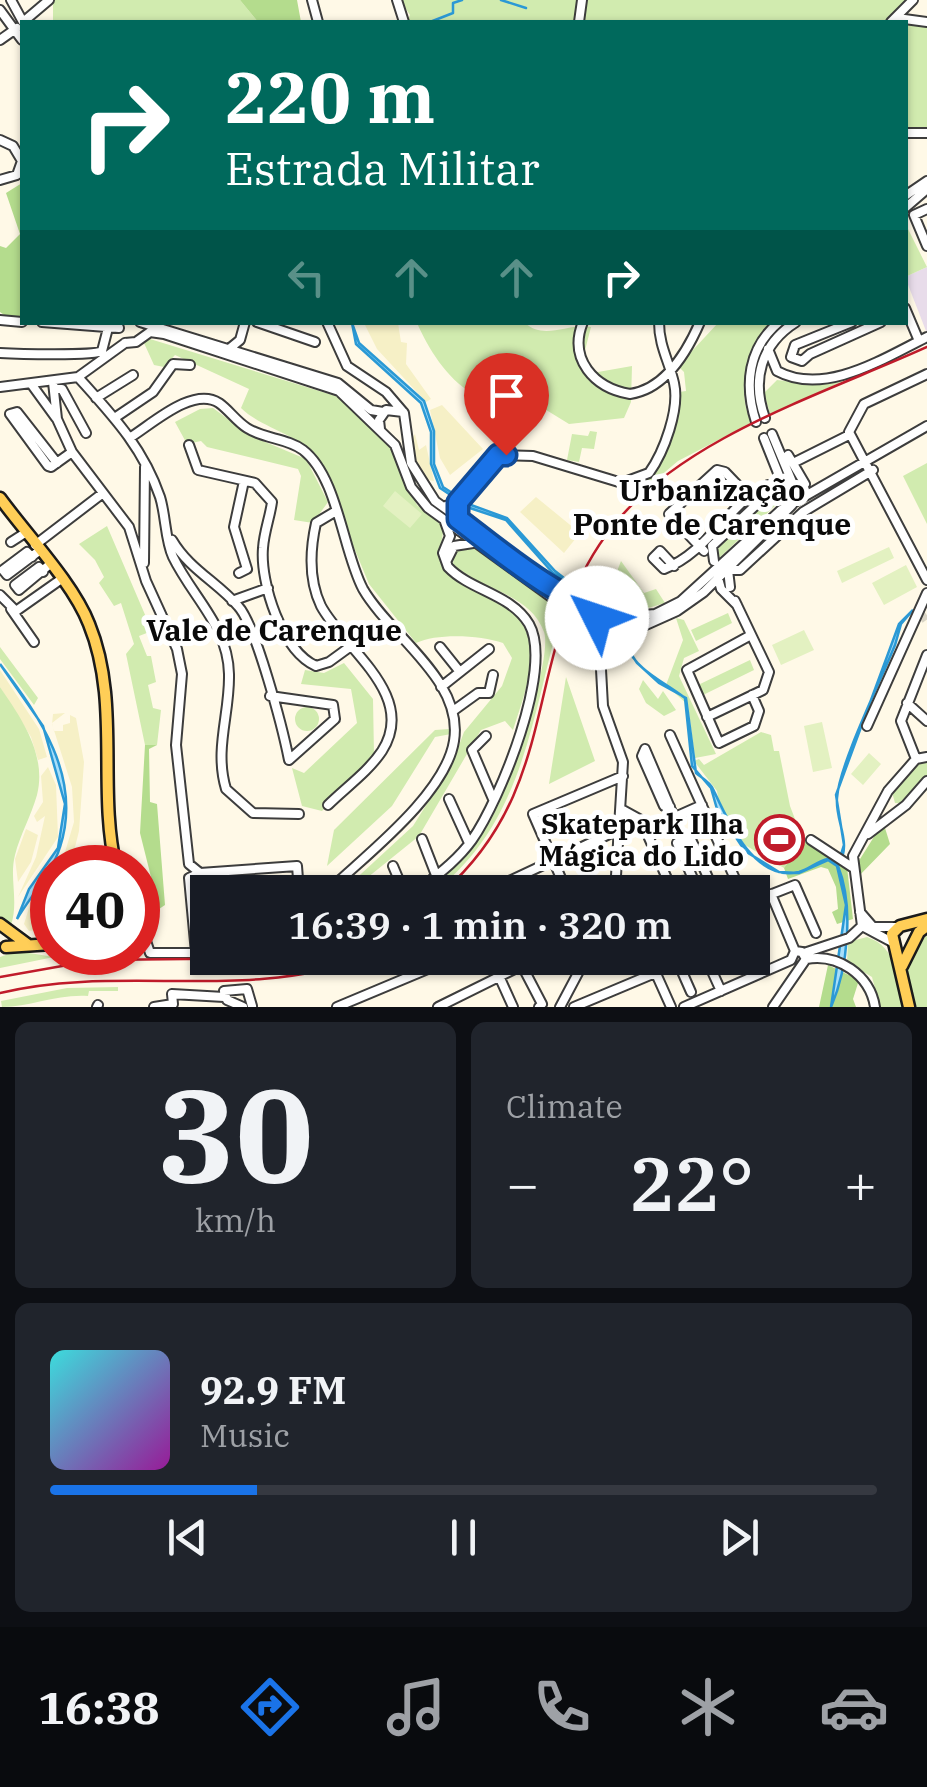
<!DOCTYPE html>
<meta charset="utf-8">
<style>
body{margin:0;font-family:"IBM Plex Serif",serif;background:#20242c;color:#f1f3f6;height:100vh;display:flex;flex-direction:column;font-size:38px;white-space:nowrap}
*{box-sizing:border-box;margin:0}
p{font-size:32px;color:#9ea1a6}
.icon{flex:none;width:55px;height:55px;fill:none;stroke:currentColor;stroke-width:2;stroke-linecap:round;stroke-linejoin:round}
.map{position:relative;height:1007px;overflow:hidden}
.drawer{display:flex;flex-direction:column;gap:15px;padding:15px;background:#0d0f14;flex:1}
.drawer>*{flex:none}
.hud{position:absolute;left:20px;top:20px;width:888px;height:305px;border-radius:0px;box-shadow:0 2px 8px #0004;background:#00695c;color:#fff;overflow:hidden}
.speed{position:absolute;left:30px;top:845px;display:flex;gap:20px;font-size:50px;font-weight:700;text-align:center}
.speed>*{display:grid;place-content:center;width:130px;height:130px;border-radius:50%;background:#171b24;box-shadow:0 2px 8px #0004;line-height:1}
.speed .limit{border:15px solid #d22;background:#fff;color:#111}
.pin{position:absolute;display:grid;place-items:center;width:85px;height:85px;color:#fff;margin:-102px -42px;border-radius:50% 50% 50% 0;rotate:-45deg;box-shadow:0 0 10px #0007}
.pin .icon{rotate:45deg}
.me{position:absolute;width:110px;margin:-55px;rotate:311deg;stroke-linejoin:round;filter:drop-shadow(0 0 8px #0008)}
.turn{display:flex;align-items:center;gap:35px;height:210px;padding:0 40px;font-size:45px}
.turn .icon{width:130px;height:130px;stroke-width:2.5}
.turn b{display:block;font-size:70px;line-height:85px}
.lanes{display:flex;align-items:center;height:95px;padding:0 40px;background:#0003;justify-content:center;gap:50px;direction:ltr}
.lanes .off{opacity:.35}
.big{font-size:75px;font-weight:600;line-height:1.1}
.drawer .card{flex:1;display:flex;flex-direction:column;justify-content:center;gap:15px;min-width:0;padding:0 35px;border-radius:15px;background:#20242c}
.drawer .dial{align-items:center;gap:0}
.dial b{font-size:130px;line-height:1}
.song{display:flex;align-items:center;gap:30px}
.cover{width:120px;height:120px;border-radius:15px;background:linear-gradient(135deg,hsl(180 70% 55%),hsl(300 70% 35%))}
.played{height:10px;border-radius:5px;background:linear-gradient(90deg,#1a73e8 25%,#363941 25%)}
.keys{display:flex;justify-content:space-around;direction:ltr}
.heat{display:flex;justify-content:space-between;align-items:center;font-size:55px;direction:ltr}
.drawer .tiles{flex:1;display:grid;gap:15px;grid-template-columns:1fr 1fr}
.card:last-child{grid-column:span 2}
.trip{position:absolute;left:190px;top:875px;width:580px;height:100px;border-radius:0px;background:#171b24;box-shadow:0 2px 8px #0004;font-weight:600;line-height:100px;text-align:center}
.tab-bar{display:flex;height:160px;justify-content:space-around;align-items:center;background:#090b0e;color:#9ea1a6}
.tab-bar .icon{width:70px;height:70px}
.tab-bar .selected{color:#1a73e8}
.tab-bar b{font-size:45px;color:#f1f3f6}
.map>svg:first-child{display:block}
.industrial{fill:#e8dcea}
.farmland{fill:#f6f0c6}
.green{fill:#d1ebaf}
.forest{fill:#b4dc8d}
.pitch{fill:#e3f1c1}
.water{fill:#a8dffa;stroke:#2b99d5;stroke-width:2.5}
.lines{fill:none;stroke-linecap:round;stroke-linejoin:round}
.stream{stroke:#2b99d5;stroke-width:2.5}
.minor-tunnel{stroke:#dad5c6;stroke-width:8;stroke-dasharray:8 4;stroke-linecap:butt}
.minor-casing{stroke:#3d3d3d;stroke-width:12}
.major-casing{stroke:#1b1b1b;stroke-width:15}
.minor{stroke:#fff;stroke-width:8}
.major{stroke:#ffce57;stroke-width:10}
.rail{stroke:#c01b2a;stroke-width:2.5}
.route-casing{stroke:#114b97;stroke-width:25}
.route{stroke:#1a73e8;stroke-width:18}
.labels{text-anchor:middle;stroke-width:10;stroke-linejoin:round;paint-order:stroke}
.poi-label{font-size:28px;font-weight:bold;fill:#0a0a0a;stroke:#fff;text-anchor:end}
.neighbourhood-label{font-size:30px;font-weight:bold;fill:#0a0a0a;stroke:#fff}
</style>
<div class="map">
<svg width="927" height="1007" viewBox="0 0 927 1007">
<rect width="100%" height="100%" fill="#fff9e7"/>
<path class="industrial" d="M927,267V331H926L905,277Z"/>
<path class="farmland" d="M364,323H398L401,342L407,343L406,364L431,399L426,402L377,349Z
M442,405L483,449L450,475L440,458L430,410Z
M415,434L419,450L426,445L434,481L424,479L415,461L410,442Z
M536,497L580,533L564,553L520,512Z
M0,670L39,729L47,757L38,760L31,737L0,687Z
M65,713L52,723L54,731H63V725L70,723V715L76,718L84,762L79,831L70,867L52,868V928L29,931L24,924L33,895L43,879L65,852L74,822L72,787L52,724L53,714Z
M48,767L56,785L58,837L18,897L36,857L45,816L37,822L34,816L43,802L41,776Z
M26,829L38,835L31,862L18,882L15,859Z"/>
<path class="green" d="M240,0L258,22H53V0Z
M400,0H910L888,22H407L410,15Z
M897,21L927,23V129H905V22H894Z
M905,223L927,267L905,277Z
M417,323H525C545,341 569,322 591,327L580,370L598,372L632,366L631,402L624,418L569,424L543,408L517,410C501,397 489,403 472,393C447,379 428,348 417,323Z
M718,323H772C745,349 736,388 751,423L678,461L633,499L632,484L656,473L672,437L679,392L686,391L684,372L678,366Z
M150,339L339,397L391,449L417,505L444,527L440,551L445,571C461,585 481,593 500,603C550,631 527,686 513,730L505,721L481,730L419,836L357,886L349,885L413,826L452,764L464,732L502,686L512,658L503,643C480,635 437,633 416,643L369,584L317,458C296,432 264,430 241,408L249,389L175,355L164,367L154,365L144,343Z
M777,380L809,384L846,380L770,414L764,393Z
M213,408L251,436L306,459L328,502L313,523L294,520L301,476L298,469L207,447L201,441L187,444L175,422L200,409Z
M590,431L597,432L594,449L582,448L579,462L567,460L572,434L588,436Z
M927,463V524L903,476Z
M772,492L777,504L718,559L714,548Z
M107,526L152,631L139,636L147,656H151L156,682L148,685L153,708L161,710L157,745H145L126,654L134,644L121,603L114,606L99,583L104,577L95,560L79,544Z
M472,546L562,610C532,713 525,822 434,892H425C446,874 469,856 483,831C501,803 554,661 544,632C530,593 480,590 453,564L455,548Z
M621,561L644,593L656,589L665,603L638,611L606,600Z
M728,613L732,623L696,641L691,630Z
M676,618L684,620L699,651L684,658L679,676L716,754L695,758L688,705L666,685L683,640Z
M0,647L38,698L34,705L0,659Z
M750,660L754,670L703,695L698,685Z
M344,663L373,699L374,755L322,811L302,806L292,768L304,773L357,723L351,689L301,684L305,670L324,673Z
M566,677L595,761L549,784Z
M643,680L658,699L663,691L676,710L664,716L646,703L639,689Z
M0,687C22,719 47,755 37,795C31,816 20,835 15,855C9,878 19,901 11,925L0,919Z
M295 719a12 12 0 1 1 24 0a12 12 0 1 1-24 0Z
M449,729L451,734L435,737L392,806L327,866L334,830L435,730Z
M761,732L771,735L774,751H779L790,806L803,840L784,868L745,845L720,809L717,791L694,761L699,759L704,765Z
M927,761V777L904,803H895L892,792L917,762Z
M927,936V1007H915L905,967L921,938Z
M867,937C898,947 896,979 903,1007H880L872,977L847,962L848,942Z
M17,951L54,957L0,968V957Z
M118,987V991H89L88,996C57,994 30,1007 2,1007L1,1001L67,988Z"/>
<path class="forest" d="M240,0H297L301,22H258Z
M22,183V318L10,319L0,312V246L6,248L20,234L6,193Z
M145,745H157L149,749L150,802L157,804L165,905L159,909L140,833Z
M885,828L890,844L857,878L855,867L877,832Z
M803,840L847,867L853,919L837,924L832,912L838,909L836,887L828,869L821,867L788,879L784,868Z
M828,965L859,980L853,999L856,1007H819Z"/>
<path class="pitch" d="M395,491L422,514L410,528L383,506Z
M889,547L894,558L842,583L837,571Z
M906,565L917,587L884,605L872,583Z
M804,630L814,650L781,665L772,645Z
M822,722L832,768L813,772L804,726Z
M869,753L881,764L863,785L851,774Z
M784,828L794,839L785,851L765,841L771,829L780,833Z"/>
<path class="water" d="M352,323L359,343L424,401L434,431V464L443,487L471,505L507,518L555,571L592,600L553,573L506,520L470,508L440,488L431,464V432L421,403L356,344Z
M913,610L901,624L895,645C881,680 839,765 837,798C835,822 853,843 838,866C854,906 848,968 831,1007L846,905L837,866L828,860L799,873L779,872L745,851L717,809L711,788L692,766L685,698C660,679 639,673 624,643L637,663L659,683L686,698L696,773C702,778 710,782 713,789C727,819 754,883 799,872C810,869 817,861 828,859L838,864L844,845L836,795L899,624Z
M0,664C39,716 83,777 60,847C53,871 30,897 17,919L29,889L58,848L65,804L43,726Z"/>
<g class="lines">
<path class="stream" d="M501,0L526,8
M420,22H425
M430,22L453,13V3L462,0"/>
<path class="minor-tunnel" d="M921,614L927,622
M669,884L691,875"/>
<defs>
<path id="minor" d="M11,0L23,22
M312,0L318,22
M397,0L404,22
M0,10L22,40
M897,18L927,22
M23,22L49,0
M579,22L582,0
M891,22L913,0
M0,40L17,28
M905,133H927
M0,140L13,146L22,161L17,175L0,180
M905,196L927,181
M905,208L927,189
M927,209L914,215L927,246
M905,308L919,341
M0,320L22,322
M42,322L119,328
M140,322L338,383L371,410L383,412
M257,322L315,342
M327,322L347,366L386,392L404,413L411,463L435,501L561,592L592,608L616,606L633,616L655,614L681,601L781,510L927,426
M583,322C568,359 594,388 630,394C665,389 687,352 700,322
M852,322L795,345L791,357L802,361L810,354L881,322
M125,343L136,342L150,332L164,334L339,391L395,445L411,487L428,508L598,631
M229,349L240,340L245,322
M768,349L777,371C825,397 884,358 927,337
M0,353C16,354 95,356 102,351L108,328
M927,374L864,404L849,432L927,580
M78,377C112,415 143,447 160,497C166,516 165,540 173,557C193,598 228,626 229,674C230,714 214,749 226,789L253,813L299,814
M53,382L57,419L72,452L129,527L146,581L177,649L182,674L176,745L189,864L200,873
M32,385L56,418
M0,387L78,377L125,343
M54,389H62L86,433
M96,398L133,375
M116,417L153,392L173,364L190,365
M765,418C751,380 761,344 796,322
M756,422C744,385 748,348 779,322
M380,429L379,420L386,410L403,412
M772,434L795,489V501
M131,437C152,424 193,386 219,403C229,410 236,421 247,428C264,439 287,438 303,450C338,477 343,552 363,589C390,636 464,680 454,741C446,791 375,848 340,880L336,892
M764,438L786,493L795,501
M189,445L198,470L255,483L272,502C270,517 264,532 263,548C260,583 282,651 316,666L329,662L351,646
M788,455L805,484
M795,462L849,435
M57,463L17,412L10,414L48,466L51,467L72,452
M443,507L457,502L498,455L533,456L622,483L649,473C664,452 680,409 674,383C669,361 659,346 659,322
M172,540C189,569 217,582 238,606C256,625 283,730 289,760L335,719L333,705L270,696
M11,542L25,533
M35,545L103,493
M704,551L669,514L717,470L725,472L749,497
M32,557L27,552L3,570L7,575L39,551
M447,560L454,546L473,543
M144,563L145,467
M674,566L660,551L653,558L664,569C708,553 733,498 768,485L770,492L712,546L714,561
M43,572L39,567L15,585L19,590L49,565
M239,573L247,569L234,527L244,481
M718,578L721,589L737,605
M730,587L728,570H740L803,512L873,470
M0,595L16,611L60,580
M232,601L268,588
M11,609L34,642
M599,633L603,706L623,762L615,892
M751,635L687,670L719,743L754,726L759,711L752,695
M610,641L677,611L704,592L792,505
M440,647L460,672
M441,687L489,649
M907,703L927,721
M453,711L478,693H489L493,675
M707,717L763,690L769,672L735,601
M867,726L927,593
M670,735L741,892
M486,736L472,750L493,799
M916,759L901,721L927,655
M449,799L469,843
M328,805C345,788 368,772 382,751C418,695 344,649 321,606C309,581 310,550 316,523L336,511
M670,807L664,806L642,756L645,749L674,817
M621,809L641,820L673,892
M646,830L702,805
M868,834L906,805L927,781
M422,839L436,875
M811,840L852,867
M393,866L404,892
M200,873L297,866L299,892
M416,892C436,876 457,861 472,840C500,800 554,668 529,624C511,594 471,591 448,567L443,553L450,536L445,522
M486,892L618,830
M567,892L533,814L623,776
M652,892L671,887
M699,892L677,843L690,837L713,889L706,892
M771,894L795,951
M752,902L795,885L816,933
M860,912L873,927H897
M138,917L150,953H208
M752,927L764,955
M892,942L862,926L853,856L888,791L916,759L927,757
M196,953L189,878L200,873
M804,953L849,938L862,926
M518,958L542,1004L539,1007
M649,958L671,1007
M676,958L691,992
M706,958L721,991
M806,959C838,953 870,975 875,1007
M499,976L513,1007
M97,1007L98,1005
M154,1007L173,1004L172,994L224,997
M243,1007L227,1000L224,991L247,989L252,1006
M337,1007L454,958
M438,1007L537,958
M560,1007L586,958
M574,1007L655,973
M684,1007L791,960L795,951L802,952L806,959
M773,1007L806,959"/>
<path id="major" d="M0,498C27,535 73,583 89,624C121,702 97,788 116,868
M0,924L27,944
M6,947L52,944
M902,966L919,932L927,926
M909,1007L892,934L900,926L927,919"/>
</defs>
<use href="#minor" class="minor-casing"/>
<use href="#major" class="major-casing"/>
<use href="#minor" class="minor"/>
<use href="#major" class="major"/>
<path class="rail" d="M443,892C568,782 519,644 613,526C683,437 826,393 927,347
M0,977L96,960L281,958
M0,993C119,964 246,1002 363,958"/>
</g>
<g class="lines">
<defs>
<path id="route" d="M506,455H498L458,502V519C488,541 572,613 607,607L597,618"/>
</defs>
<use href="#route" class="route-casing"/>
<use href="#route" class="route"/>
</g>
<defs>
<symbol id="stadium-ring" viewBox="-11 -11 22 22"><circle r="9.5" fill="#fff" stroke="#c01b2a" stroke-width="1.5"/><path d="M0-5a6.5 5 0 1 0 0 10a6.5 5 0 1 0 0-10ZM-3.5-1.8h7v3.6h-7Z" fill="#c01b2a"/></symbol>
</defs>
<g fill-rule="evenodd">
<use href="#stadium-ring" x="752" y="812" width="55" height="55"/>
</g>
<g class="labels">
<g class="poi-label">
<text x="744" y="834">Skatepark Ilha<tspan x="744" dy="32">Mágica do Lido</tspan></text>
</g>
<g class="neighbourhood-label">
<text x="712" y="501">Urbanização<tspan x="712" dy="34">Ponte de Carenque</tspan></text>
<text x="274" y="641">Vale de Carenque</text>
</g>
</g>
</svg>
<div class="speed"><div class="limit">40</div></div>
<div class="pin" style="left:506px;top:455px;background:#d93025"><svg class="icon" aria-label="arrive" viewBox="0 0 24 24"><path d="M6 21V4h12l-3 4 3 4H6"/></svg></div>
<svg class="me" style="left:597px;top:618px" viewBox="-20 -20 40 40"><circle r="19" fill="#fff"/><path d="M0-13L10 11 0 6-10 11z" fill="#1a73e8"/></svg>
<div class="trip">16:39 · 1 min · 320 m</div>
<div class="hud">
<div class="turn"><svg class="icon" aria-label="right" viewBox="0 0 24 24"><path d="M7 20v-9h11M14 6l5 5-5 5"/></svg><div><b>220 m</b>Estrada Militar</div></div>
<div class="lanes"><svg class="icon off" aria-label="left" viewBox="0 0 24 24"><path d="M17 20v-9H6M10 6l-5 5 5 5"/></svg><svg class="icon off" aria-label="ahead" viewBox="0 0 24 24"><path d="M12 20V5M6 11l6-6 6 6"/></svg><svg class="icon off" aria-label="ahead" viewBox="0 0 24 24"><path d="M12 20V5M6 11l6-6 6 6"/></svg><svg class="icon" aria-label="right" viewBox="0 0 24 24"><path d="M7 20v-9h11M14 6l5 5-5 5"/></svg></div>
</div>
</div>
<section class="drawer">
<div class="tiles">
<div class="card dial"><b>30</b><p>km/h</p></div>
<div class="card"><p>Climate</p>
<div class="heat"><a>−</a><b class="big">22°</b><a>+</a></div>
</div>
<div class="card">
<div class="song"><i class="cover"></i><div><b>92.9 FM</b><p>Music</p></div></div>
<div class="played"></div>
<div class="keys"><svg class="icon" aria-label="previous" viewBox="0 0 24 24"><path d="M18 5L8 12l10 7zM5 5v14"/></svg><svg class="icon" aria-label="pause" viewBox="0 0 24 24"><path d="M8 5v14M16 5v14"/></svg><svg class="icon" aria-label="next" viewBox="0 0 24 24"><path d="M6 5l10 7-10 7zM19 5v14"/></svg></div>
</div>
</div>
</section>
<nav class="tab-bar">
<b>16:38</b>
<svg class="icon selected" aria-label="directions" viewBox="0 0 24 24"><path d="M12 3l9 9-9 9-9-9zM9 14v-3h6M13 9l2 2-2 2"/></svg>
<svg class="icon" aria-label="music" viewBox="0 0 24 24"><path d="M9 18V5l10-2v13"/><circle cx="6" cy="18" r="3"/><circle cx="16" cy="16" r="3"/></svg>
<svg class="icon" aria-label="phone" viewBox="0 0 24 24"><path d="M5 4h4l2 5-3 2q2 4 5 5l2-3 5 2v4C11 20 4 13 5 4z"/></svg>
<svg class="icon" aria-label="climate" viewBox="0 0 24 24"><path d="M12 3v18M4 7l16 10M4 17L20 7"/></svg>
<svg class="icon" aria-label="car" viewBox="0 0 24 24"><path d="M5 17H2v-5l4-1 3-4h7l3 4 3 1v5h-3M9 17h6M6 11h13"/><circle cx="7" cy="17" r="2"/><circle cx="17" cy="17" r="2"/></svg>
</nav>
